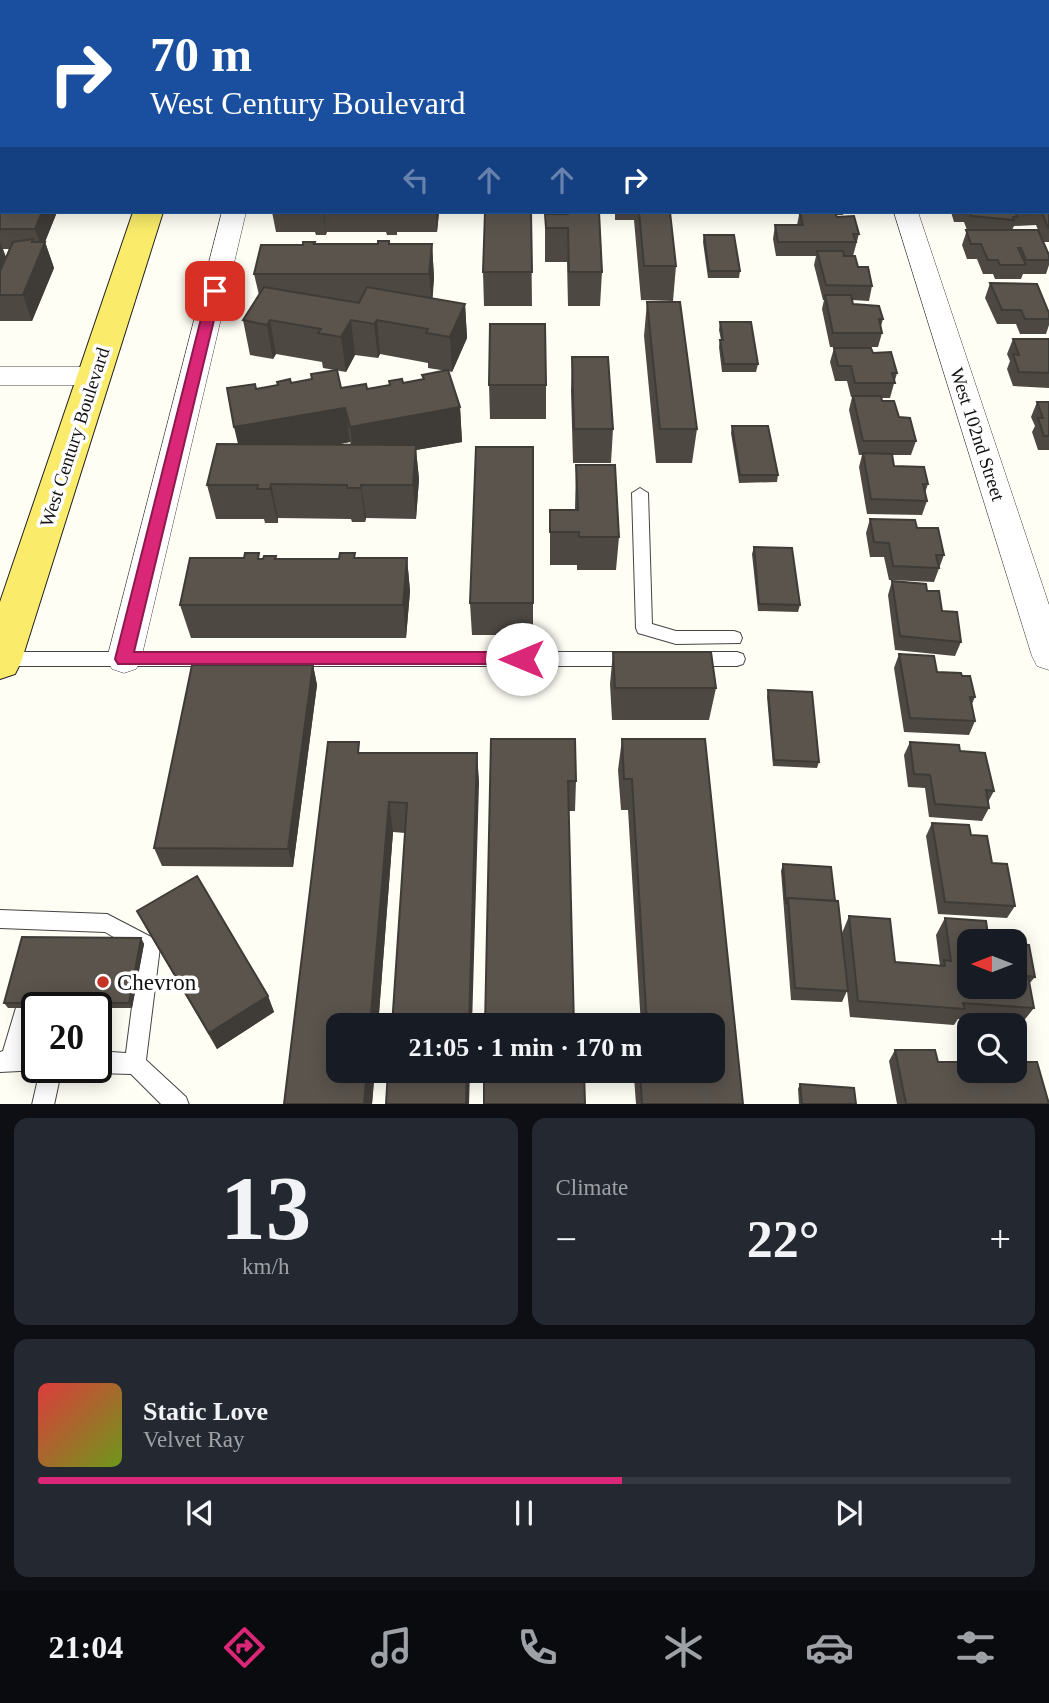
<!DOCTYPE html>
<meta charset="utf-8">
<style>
body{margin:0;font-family:"Times New Roman",serif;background:#242831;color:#f1f3f6;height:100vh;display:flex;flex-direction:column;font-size:26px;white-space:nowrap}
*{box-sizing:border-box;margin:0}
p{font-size:23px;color:#9ea1a6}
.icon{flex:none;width:38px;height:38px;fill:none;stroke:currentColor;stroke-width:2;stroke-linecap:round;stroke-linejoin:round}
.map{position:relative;height:1104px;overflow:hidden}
.side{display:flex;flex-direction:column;gap:14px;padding:14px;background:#0d0f14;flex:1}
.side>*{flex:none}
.guide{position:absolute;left:0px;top:0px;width:1050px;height:214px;box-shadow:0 4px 18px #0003;background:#1a4fa0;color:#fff;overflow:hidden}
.needle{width:46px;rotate:270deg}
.tools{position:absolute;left:957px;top:929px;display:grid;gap:14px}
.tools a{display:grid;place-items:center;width:70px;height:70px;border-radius:14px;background:#171b24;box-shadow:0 4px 18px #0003;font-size:35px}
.speed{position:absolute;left:21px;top:992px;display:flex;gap:14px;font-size:35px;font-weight:700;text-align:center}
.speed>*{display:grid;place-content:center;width:91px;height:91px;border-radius:50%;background:#171b24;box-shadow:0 4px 18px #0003;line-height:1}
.speed .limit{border:4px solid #111;border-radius:10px;background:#fff;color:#111}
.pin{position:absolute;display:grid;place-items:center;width:60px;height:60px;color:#fff;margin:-30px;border-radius:14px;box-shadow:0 4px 10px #0006}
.me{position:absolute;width:77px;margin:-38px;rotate:270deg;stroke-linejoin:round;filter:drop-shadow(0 0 5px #0008)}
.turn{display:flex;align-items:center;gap:24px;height:147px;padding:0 35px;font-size:32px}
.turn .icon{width:91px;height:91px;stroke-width:2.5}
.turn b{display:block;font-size:49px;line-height:60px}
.lanes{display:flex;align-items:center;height:66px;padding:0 35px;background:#0003;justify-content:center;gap:35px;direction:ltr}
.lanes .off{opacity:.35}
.big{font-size:52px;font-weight:600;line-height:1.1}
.side .card{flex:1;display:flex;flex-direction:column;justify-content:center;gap:10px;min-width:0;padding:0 24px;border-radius:14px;background:#242831}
.side .dial{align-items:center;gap:0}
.dial b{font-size:91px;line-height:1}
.song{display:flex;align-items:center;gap:21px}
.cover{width:84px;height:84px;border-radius:10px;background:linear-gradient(135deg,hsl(0 70% 55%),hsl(80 70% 35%))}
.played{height:7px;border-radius:4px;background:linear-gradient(90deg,#db2777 60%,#363941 60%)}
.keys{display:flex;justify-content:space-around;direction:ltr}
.heat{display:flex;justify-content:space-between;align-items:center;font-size:38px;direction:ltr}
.side .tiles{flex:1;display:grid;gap:14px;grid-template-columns:1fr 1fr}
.card:last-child{grid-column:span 2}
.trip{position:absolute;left:326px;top:1013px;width:399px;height:70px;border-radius:14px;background:#171b24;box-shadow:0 4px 18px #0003;font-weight:600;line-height:70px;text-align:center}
.dock{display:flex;height:112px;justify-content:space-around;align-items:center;background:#090b0e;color:#9ea1a6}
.dock .icon{width:49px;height:49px}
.dock .on{color:#db2777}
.dock b{font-size:32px;color:#f1f3f6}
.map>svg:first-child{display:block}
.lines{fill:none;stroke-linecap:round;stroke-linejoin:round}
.service-casing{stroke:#444;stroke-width:2}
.minor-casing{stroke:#444;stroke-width:1}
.primary-casing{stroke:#222;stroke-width:2}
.service{fill:#fff;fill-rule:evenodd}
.minor{fill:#fff;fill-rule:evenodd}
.primary{fill:#faec6a;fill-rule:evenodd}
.wall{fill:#4d4842;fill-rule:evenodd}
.shaded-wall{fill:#3f3b36}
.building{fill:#5a544d;stroke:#3f3b36;stroke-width:2}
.route{fill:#db2777;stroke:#8e194d;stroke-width:2}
.poi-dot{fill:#c53424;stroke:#fff;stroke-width:2.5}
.labels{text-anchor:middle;stroke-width:7;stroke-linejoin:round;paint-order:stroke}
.street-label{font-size:19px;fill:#111;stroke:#fff}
.near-poi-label{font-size:23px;fill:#111;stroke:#fff;text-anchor:start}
</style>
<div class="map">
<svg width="1049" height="1105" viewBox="0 0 1049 1105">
<rect width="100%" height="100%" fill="#fffef5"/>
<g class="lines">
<defs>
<path id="service" d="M39,0H49L38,2Z
M0,75H2L0,85Z
M640,488L648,493L652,624L676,631H734L740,633L742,638L740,643L676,644L638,633L636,628L632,493Z
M3,652H632L638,654L640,659L638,664L632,666H3L0,665V653Z
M693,652H737L743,654L745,659L743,664L737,666H693L687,664L685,659L687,654Z
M0,910L107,914L157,940L160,947L146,1060L186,1097L189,1105H162L131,1074L96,1073L88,1068H96V1051L126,1053L139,952L105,932L0,928Z
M25,998L32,1001L35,1008L24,1051L37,1050V1068H62L54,1105H32L40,1070L0,1072V1052L3,1051L18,1001Z"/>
<path id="minor" d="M277,0H297L276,2Z
M540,0H1049V7L1048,2Z
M222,212H246L141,659L136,669L124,673L112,669L107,659Z
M894,212H918L1049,605V670L1037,666L1032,656Z
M0,367H95L105,369L109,376L105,383L95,385H0Z"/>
<path id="primary" d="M205,0H229V2H205Z
M133,212H163L21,662L15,674L0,679V602Z"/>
</defs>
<use href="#service" class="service-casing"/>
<use href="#minor" class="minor-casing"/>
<use href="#primary" class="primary-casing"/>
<use href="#service" class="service"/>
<use href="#minor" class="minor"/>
<use href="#primary" class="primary"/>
</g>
<path class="wall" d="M2,83V212H57L45,242L54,268L32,321H0V87ZM3,249H9L6,257Z
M1049,208V242H1043L1049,255V265L1046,274H1023L1021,279H995L993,274H983L977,259H967L962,245L967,230L964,222H954L951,212H1048ZM1036,225L1041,237L1012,230L1014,226Z
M272,212H439L437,232H397V235H387L386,232H327L326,235H316L315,232H276Z
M531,212L532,306H484L483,272Z
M566,212H599L602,272L600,306H568L567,262H545V214H566Z
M615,212H670L676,266L673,301L641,300L634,220H615Z
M798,212H844L843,215H836L837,217L859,234L853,256L858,267L872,286L869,301L852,300L853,304L883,319L881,326L882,333L878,347H830L822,309L824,300H823L814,265L816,256H776L773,239L775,225H797L799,215Z
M704,235L740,271L739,278H708L703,242Z
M315,244H432L434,278L432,298L465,304L467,338L452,372L448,371L460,407L462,442L416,450L419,479L416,519L366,518L365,522H352L351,519L278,518V523H265L264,519H216L207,485L238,444L256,389L291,383L341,388L367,389L423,379L422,375L447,371L428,368V363L380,354L378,358L355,355L346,372L323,368L322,362L276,354L273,359L250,355L243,320L259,295L254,274ZM350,442L351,445H335Z
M990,283L1049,313V325L1046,334H1020L1016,324H997L985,298Z
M647,302L697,429L692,463H656L644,336Z
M720,322L758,364L756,372H722L719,347L720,340H721L719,330Z
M1013,339H1049V388L1013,386L1007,369L1010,361L1007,354Z
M834,348L873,353L897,373L890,398H881L882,401L899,417L916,441L911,455H892L894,466L928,484L925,493L927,501L922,515L867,514L859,467L862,455H859L849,410L852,397H851L847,381H835L830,362Z
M572,357L613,429L611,463H573L571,391Z
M489,385H546V419H490Z
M1037,402H1049V450H1038L1032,432L1035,426L1031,417Z
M732,426L778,475L777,482L739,483L731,433Z
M533,447V635H472L470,603Z
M576,465L619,537L616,570H577V565H550V510H575Z
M870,519L917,528L944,555L934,582L889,580L884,557H870L866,533Z
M754,547L800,605L798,612L758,611L752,554Z
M276,556L277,559L407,558L410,591L406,638H191L180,605L260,559Z
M892,581L927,591L942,611L961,642L955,656L895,650L888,595Z
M613,652L716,688L709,720H612L610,684Z
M899,654L937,672L962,676L975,697L972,704L975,721L969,735L904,732L894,668Z
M313,665L317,685L293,867L162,866L154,848Z
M768,690L819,762L817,768L773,766L767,697Z
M491,739L576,781L575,811H569Z
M622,739L743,1104H636L634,1077L635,1071H712V1026H641L628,810H621L618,770Z
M910,742L960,751L994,791L988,802L989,808L982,821L929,817L925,788L908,787L904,755Z
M360,753H477L479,784L405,833L393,832L372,1104H284Z
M932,823L971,835L992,863L1015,906L1007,918L938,914L926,836Z
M783,864L835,901L846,981L842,933L849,916L895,962L940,966L936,935L945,918L970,942L1015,944L1035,977L1029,984L1034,1008L1022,1023L958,1019L954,1025L850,1017L847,991L842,1002L791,1000L781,871Z
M137,911L268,996L274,1012L217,1049L146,928Z
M141,938L144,944L132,1008H8L4,1003Z
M895,1050L938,1062L1049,1104H897L889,1061Z
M800,1084L856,1104H799L798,1089Z"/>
<path class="shaded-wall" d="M80,0H97L96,2H79Z
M42,212H57L42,249L35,229Z
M323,212H324L326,235Z
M436,212H439L437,232Z
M33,239L39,256L45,242L54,268L32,321L23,295Z
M0,242L10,268L0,291Z
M432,244L434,278L432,308L429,274Z
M465,304L467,338L452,372L450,337Z
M270,320L276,354L273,359L267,325Z
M351,320L355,355L346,372L341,337Z
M377,320L380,354L378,358L374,324Z
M460,407L462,442L416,450L419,479L416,519L413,485L355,461L350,427Z
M345,408L350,442L242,461L234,427Z
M271,484L278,518V523L270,489Z
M361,485L366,518L365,522L361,488Z
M407,558L410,591L406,638L403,605Z
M313,665L317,685L293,867L288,849Z
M477,753L479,784L472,1026H469Z
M389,802L393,832L378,1026H370Z
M141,938L144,944L132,1008L129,1003Z
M268,996L274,1012L217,1049L209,1033Z
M367,1071H375L372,1104H364Z
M467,1071H470L469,1104H466Z"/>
<path class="building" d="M45,0H80L79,2H44Z
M0,13H2V24H0Z
M2,83V148H0V87Z
M0,159H2V180H0Z
M0,185H2V203H0Z
M0,208H2V212H42L35,229H0Z
M1049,208V228H1048L1042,212H1048Z
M485,212H531L532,272H483Z
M568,212H599L602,272H569L568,228H546L545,214H568Z
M639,212H670L676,266H644Z
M970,212H1018H1015L1017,217H1013L1014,220L971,216Z
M800,213H835L837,217L854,216L859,234H853L856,242H778L775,225H803Z
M966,230H1038L1049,255V260H1026L1021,248H1018L1026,265H1000L998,260H988L981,244H971Z
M704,235H734L740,271H709Z
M33,239L32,242H45L23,295H0V271L13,242Z
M378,241H389V244H432L429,274H254L261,245H303V242H315L314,244H378Z
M817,251H843L844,256H855L858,267H868L872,286L826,285Z
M990,283L1037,284L1049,313V319H1025L1021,310H1002Z
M264,287L359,303L367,287L465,304L450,337L426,333L428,329L377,320L374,324L351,320L341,337L318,333L321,329L270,320L267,325L243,320Z
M825,295H851L853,304L879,306L883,319H879L882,333H833Z
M647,302H680L697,429H660Z
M720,322H751L758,364H724L720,340H723Z
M490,324H545L546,385H489Z
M1013,339H1049V373L1019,372L1013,354L1019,355Z
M834,348H871L873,353L891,352L897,373H892L895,383H855L851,366H838Z
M572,357H608L613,429H574Z
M337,370L341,388L366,384L367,389L390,385L389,381L402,379L403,383L424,379L422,375L448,370L460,407L350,427L345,408L234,427L227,388L255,384L256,389L278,385L277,382L290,379L291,383L312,379L311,374Z
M853,396H881L882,401H894L899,417L910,418L916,441H863Z
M1037,402H1049V436H1044L1038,418H1043Z
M732,426H768L778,475H740Z
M217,444L416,445L413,485H361V488H347V485L271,484L270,489H257L258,485H207Z
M476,447H533V603H470Z
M863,453L892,454L894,466L924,467L928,484H923L927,501L871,499Z
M576,465H615L619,537H579V532H550V510H578Z
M870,519L915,520L917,528H938L944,555H936L939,568L893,566L889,543L874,542Z
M754,547L792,548L800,605L759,604Z
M245,553H259L258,559H263L264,556H276L275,559H339L340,553H355L354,558H407L403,605H180L190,558H244Z
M892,581L926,584L927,591H939L942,611L957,612L961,642L900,636Z
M613,652H711L716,688H615Z
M899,654L934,656L937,672L961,673L962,676H970L975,697H970L975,721L910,718Z
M192,665H313L288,849L154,848Z
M768,690L812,692L819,762L774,760Z
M491,739H575L576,781H568L574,1026H485Z
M622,739H705L743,1104H642L640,1071H712V1026H647L632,779H624Z
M328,742H359L358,753H477L469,1026H392L407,803L389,802L370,1026H338V1071H367L364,1104H284Z
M910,742L959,745L960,751L985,753L994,791L986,790L989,808L935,804L930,775L914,774Z
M932,823L969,825L971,835L987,836L992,863L1007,864L1015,906L945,902Z
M783,864L831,867L835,901L788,898L786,904Z
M197,876L268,996L209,1033L137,911Z
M788,898L838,901L848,991L795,988Z
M849,916L890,919L895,962L945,966L944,960L951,961L945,918L986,921L989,942H970V987H1015V944L1029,945L1035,977L1028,976L1034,1008L963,1003L965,1009L858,1001Z
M22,937L141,938L129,1003H4Z
M895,1050H935L938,1062H970V1071H1015V1062H1037L1049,1104H906Z
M388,1071H467L466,1104H386Z
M484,1071H584L585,1104H484Z
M800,1084L854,1088L856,1104H802Z"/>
<path class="route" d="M215,287L221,291L134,652H522L528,655L530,659L528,664H118L115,659L208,291Z"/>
<circle class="poi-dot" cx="103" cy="982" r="7"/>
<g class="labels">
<g class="street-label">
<text transform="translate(978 434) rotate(72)" y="7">West 102nd Street</text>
<text transform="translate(74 437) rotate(-72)" y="7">West Century Boulevard</text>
</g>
<g class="near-poi-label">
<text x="117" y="990">Chevron</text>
</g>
</g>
</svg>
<div class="tools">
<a><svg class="needle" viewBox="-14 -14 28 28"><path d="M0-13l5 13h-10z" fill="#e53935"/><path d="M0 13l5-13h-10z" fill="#9ea1a6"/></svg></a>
<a><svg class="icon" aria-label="search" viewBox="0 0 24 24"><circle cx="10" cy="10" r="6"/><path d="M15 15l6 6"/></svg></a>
</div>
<div class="speed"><div class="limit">20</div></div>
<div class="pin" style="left:215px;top:291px;background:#d93025"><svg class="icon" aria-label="arrive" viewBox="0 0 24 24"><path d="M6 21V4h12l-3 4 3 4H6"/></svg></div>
<svg class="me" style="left:522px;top:659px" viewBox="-20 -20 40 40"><circle r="19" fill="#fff"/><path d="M0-13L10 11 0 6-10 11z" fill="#db2777"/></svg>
<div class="trip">21:05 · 1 min · 170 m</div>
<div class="guide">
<div class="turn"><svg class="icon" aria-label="right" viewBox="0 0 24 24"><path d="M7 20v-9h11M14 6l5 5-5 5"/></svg><div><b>70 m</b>West Century Boulevard</div></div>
<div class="lanes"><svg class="icon off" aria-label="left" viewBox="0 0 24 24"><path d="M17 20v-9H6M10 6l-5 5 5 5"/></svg><svg class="icon off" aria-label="ahead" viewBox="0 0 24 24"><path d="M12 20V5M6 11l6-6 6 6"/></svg><svg class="icon off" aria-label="ahead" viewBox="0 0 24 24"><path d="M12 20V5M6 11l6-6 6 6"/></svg><svg class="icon" aria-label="right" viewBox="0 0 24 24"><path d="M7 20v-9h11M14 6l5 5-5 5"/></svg></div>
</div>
</div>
<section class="side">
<div class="tiles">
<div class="card dial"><b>13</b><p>km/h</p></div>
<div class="card"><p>Climate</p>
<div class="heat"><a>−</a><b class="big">22°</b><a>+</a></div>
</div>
<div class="card">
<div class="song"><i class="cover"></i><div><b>Static Love</b><p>Velvet Ray</p></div></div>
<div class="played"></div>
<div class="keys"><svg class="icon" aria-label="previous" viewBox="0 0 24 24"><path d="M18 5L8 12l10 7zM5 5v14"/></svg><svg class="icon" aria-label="pause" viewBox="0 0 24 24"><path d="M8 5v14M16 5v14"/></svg><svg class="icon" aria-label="next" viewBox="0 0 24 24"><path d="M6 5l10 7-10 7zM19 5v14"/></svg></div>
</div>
</div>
</section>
<nav class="dock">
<b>21:04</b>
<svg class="icon on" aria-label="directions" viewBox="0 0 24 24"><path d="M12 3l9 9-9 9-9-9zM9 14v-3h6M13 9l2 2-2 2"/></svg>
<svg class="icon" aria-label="music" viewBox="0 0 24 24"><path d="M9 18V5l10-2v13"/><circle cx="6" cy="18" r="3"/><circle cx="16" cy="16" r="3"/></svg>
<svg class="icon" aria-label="phone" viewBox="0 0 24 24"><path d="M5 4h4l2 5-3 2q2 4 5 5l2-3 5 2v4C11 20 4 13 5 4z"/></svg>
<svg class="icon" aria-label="climate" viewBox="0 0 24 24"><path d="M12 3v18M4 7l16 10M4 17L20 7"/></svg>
<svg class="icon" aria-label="car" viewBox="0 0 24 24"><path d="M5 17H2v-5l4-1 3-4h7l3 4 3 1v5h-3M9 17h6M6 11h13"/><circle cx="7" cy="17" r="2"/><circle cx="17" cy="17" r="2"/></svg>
<svg class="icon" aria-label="filters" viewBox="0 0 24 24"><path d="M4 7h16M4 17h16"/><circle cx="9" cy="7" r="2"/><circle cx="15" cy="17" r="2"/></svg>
</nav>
